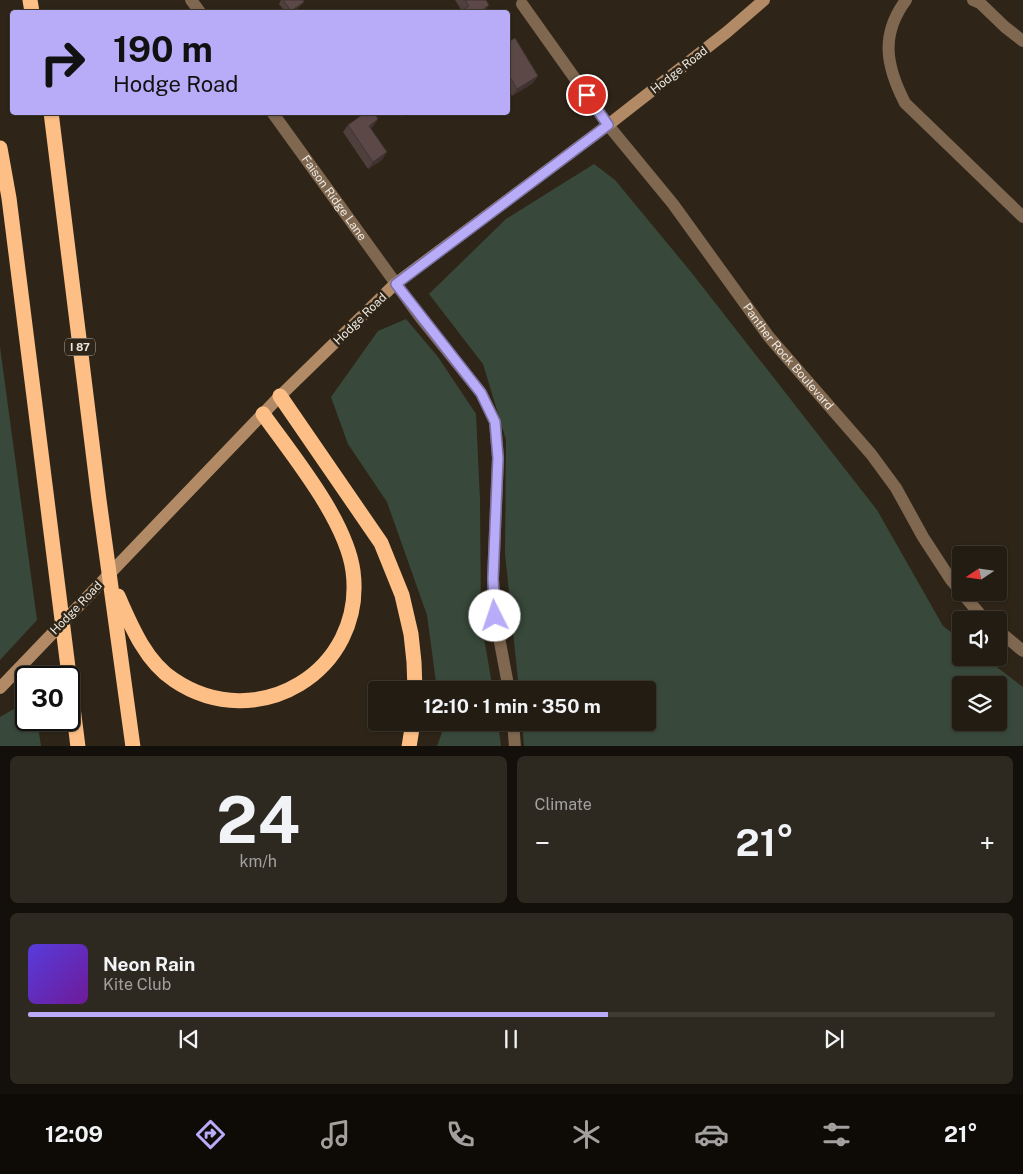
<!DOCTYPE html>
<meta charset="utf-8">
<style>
body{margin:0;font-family:"Public Sans",sans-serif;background:#2e2920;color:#f1f3f6;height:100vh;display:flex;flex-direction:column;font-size:19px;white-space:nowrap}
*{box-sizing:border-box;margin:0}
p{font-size:16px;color:#a2a19f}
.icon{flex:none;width:28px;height:28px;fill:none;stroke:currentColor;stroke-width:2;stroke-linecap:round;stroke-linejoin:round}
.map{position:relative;height:746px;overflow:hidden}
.drawer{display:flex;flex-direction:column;gap:10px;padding:10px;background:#130f0a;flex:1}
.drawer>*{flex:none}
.hud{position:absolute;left:10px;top:10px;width:500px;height:105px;border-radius:5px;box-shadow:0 1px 4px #0004,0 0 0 1px #3f3a32;background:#b8abf7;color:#111;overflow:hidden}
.needle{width:32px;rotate:257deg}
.controls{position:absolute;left:952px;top:546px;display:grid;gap:10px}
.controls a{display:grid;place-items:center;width:55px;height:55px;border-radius:5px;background:#221c12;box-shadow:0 1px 4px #0004,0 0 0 1px #3f3a32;font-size:25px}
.speed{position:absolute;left:15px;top:666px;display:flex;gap:10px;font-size:25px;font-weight:700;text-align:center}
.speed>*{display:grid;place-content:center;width:65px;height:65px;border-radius:50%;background:#221c12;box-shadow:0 1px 4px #0004,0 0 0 1px #3f3a32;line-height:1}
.speed .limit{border:2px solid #111;border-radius:8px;background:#fff;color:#111}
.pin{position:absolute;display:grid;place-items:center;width:42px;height:42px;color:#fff;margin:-21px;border:2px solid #fff;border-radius:50%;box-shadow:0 1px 5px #0007}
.me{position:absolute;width:55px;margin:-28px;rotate:356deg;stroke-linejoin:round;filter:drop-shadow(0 0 4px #0008)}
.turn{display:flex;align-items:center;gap:18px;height:105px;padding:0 20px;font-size:22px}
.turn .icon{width:65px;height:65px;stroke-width:2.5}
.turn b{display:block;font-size:35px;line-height:42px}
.big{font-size:38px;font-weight:700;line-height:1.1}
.drawer .widget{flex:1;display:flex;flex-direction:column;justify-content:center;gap:8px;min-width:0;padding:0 18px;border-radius:8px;background:#2e2920}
.drawer .dial{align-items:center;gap:0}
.dial b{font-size:65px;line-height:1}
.song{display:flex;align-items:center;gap:15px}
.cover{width:60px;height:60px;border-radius:8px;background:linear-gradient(135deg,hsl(250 70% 55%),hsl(280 70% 35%))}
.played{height:5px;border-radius:2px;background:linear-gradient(90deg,#b8abf7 60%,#3f3a32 60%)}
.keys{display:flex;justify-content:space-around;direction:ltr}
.heat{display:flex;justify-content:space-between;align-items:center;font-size:28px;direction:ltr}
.drawer .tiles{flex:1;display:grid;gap:10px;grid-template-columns:1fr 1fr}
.widget:last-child{grid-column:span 2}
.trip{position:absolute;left:368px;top:681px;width:288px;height:50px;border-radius:5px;background:#221c12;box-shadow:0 1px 4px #0004,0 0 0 1px #3f3a32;font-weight:700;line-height:50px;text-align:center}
.menu{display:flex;height:80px;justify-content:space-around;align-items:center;background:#0e0b07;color:#a2a19f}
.menu .icon{width:35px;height:35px}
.menu .active{color:#b8abf7}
.menu b{font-size:22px;color:#f1f3f6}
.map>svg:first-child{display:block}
.green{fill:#38493b;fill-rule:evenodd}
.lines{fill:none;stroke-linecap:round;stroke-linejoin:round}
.minor{stroke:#7f6750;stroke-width:12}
.secondary{stroke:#b28b66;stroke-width:12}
.motorway{stroke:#fdbf85;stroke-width:15}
.wall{fill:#4f3f3d}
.shaded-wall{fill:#403332}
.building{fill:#5c4947;stroke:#403332}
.route-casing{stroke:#786fa1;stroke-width:12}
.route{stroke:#b8abf7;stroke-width:9}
.labels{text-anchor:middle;stroke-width:5;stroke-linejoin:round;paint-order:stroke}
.shield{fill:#2e2518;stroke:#b4ada3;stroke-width:1}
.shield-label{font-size:11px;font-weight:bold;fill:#ede7df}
.street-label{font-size:12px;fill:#ede7df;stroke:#2e2518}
</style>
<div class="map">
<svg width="1023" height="747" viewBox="0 0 1023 747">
<rect width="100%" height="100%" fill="#2e2518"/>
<path class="green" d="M594,164L615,180L691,272L877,510L943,626L961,640V658H985L1023,687V746H524L522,723L646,722V690H519L505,553L506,440L483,364L429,294L506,219ZM961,685H999V722H961Z
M406,319L438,357L476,414L480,500L481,621L493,690H437L427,615L387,502L348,444L331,397L378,331Z
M0,347L37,620L0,660Z
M26,702V720H37L41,746H0V717Z
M442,723H498L501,746H437L443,730Z"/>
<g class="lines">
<g class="minor">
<path d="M191,0L200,12"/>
<path d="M906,0C880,35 886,66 905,103L1023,217"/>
<path d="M973,0L980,3L1005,27L1023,41"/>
<path id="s1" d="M522,4L608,125L673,204L769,337L871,454L896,488L923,537L951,580L961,592"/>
<path id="s2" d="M272,112L420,317L481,393L495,422L498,458L493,579L495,616L509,690"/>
<path d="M961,592L985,620"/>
<path d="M999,631L1023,651"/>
<path d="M513,722L515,747"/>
</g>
<path class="secondary" d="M0,688L280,396L395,284L608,125L727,32L764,0"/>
<path class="motorway" d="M30,0L32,12
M51,112L99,500L133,747
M0,148L9,198L78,747
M280,396L381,543L402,595L411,634L414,662L415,690
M118,596C131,626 146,662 174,680C257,736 366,671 353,571C346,520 293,456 263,414
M409,747L413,722"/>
</g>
<path class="wall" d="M281,0H303L300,6L292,12H285L279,4Z
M455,0H486L462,11Z
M508,42L533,83L512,96L508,89Z
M399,112H410L402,117Z
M378,119L373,126L370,129L382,160L368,169L343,132L348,125Z"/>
<path class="shaded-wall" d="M304,2L300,6L292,12H290Z
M489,5L484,12H480Z
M538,76L533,83L512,96L517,89Z
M405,112H410L402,117Z
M378,119L373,126L364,133L369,126Z
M387,152L382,160L368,169L373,162Z"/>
<path class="building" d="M283,0H303L304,2L291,11Z
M465,0H486L489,5L480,12H460L469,6Z
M281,9L283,12H276Z
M515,38L538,76L517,89L508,74V42Z
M366,112H374L378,119L369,126L387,152L373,162L348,125Z"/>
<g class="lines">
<defs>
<path id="route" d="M495,616L493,579L498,458L495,422L481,393L396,284L608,125L587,95"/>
</defs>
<use href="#route" class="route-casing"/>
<use href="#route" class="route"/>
</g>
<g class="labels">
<rect class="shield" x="65" y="338.5" width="30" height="17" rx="4"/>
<g class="shield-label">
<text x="80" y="351">I 87</text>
</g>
<g class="street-label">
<text transform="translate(679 70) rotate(-38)" y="4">Hodge Road</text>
<text dy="4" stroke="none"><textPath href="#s2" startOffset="106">Faison Ridge Lane</textPath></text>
<text transform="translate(360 319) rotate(-44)" y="4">Hodge Road</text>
<text dy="4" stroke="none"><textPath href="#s1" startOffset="442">Panther Rock Boulevard</textPath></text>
<text transform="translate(76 608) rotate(-46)" y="4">Hodge Road</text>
</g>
</g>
</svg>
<div class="controls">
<a><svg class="needle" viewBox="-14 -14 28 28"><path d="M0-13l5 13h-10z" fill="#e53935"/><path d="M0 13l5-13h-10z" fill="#a2a19f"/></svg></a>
<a><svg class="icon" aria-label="sound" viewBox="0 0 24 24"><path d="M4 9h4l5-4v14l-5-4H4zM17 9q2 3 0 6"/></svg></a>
<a><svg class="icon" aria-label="layers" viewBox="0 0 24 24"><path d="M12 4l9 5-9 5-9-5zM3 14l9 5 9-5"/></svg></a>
</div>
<div class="speed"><div class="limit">30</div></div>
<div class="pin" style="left:587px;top:95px;background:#d93025"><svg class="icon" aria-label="arrive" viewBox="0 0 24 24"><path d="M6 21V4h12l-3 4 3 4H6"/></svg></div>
<svg class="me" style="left:495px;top:616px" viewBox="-20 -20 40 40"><circle r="19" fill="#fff"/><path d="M0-13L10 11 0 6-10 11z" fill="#b8abf7"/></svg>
<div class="trip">12:10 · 1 min · 350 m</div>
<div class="hud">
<div class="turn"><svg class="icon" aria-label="right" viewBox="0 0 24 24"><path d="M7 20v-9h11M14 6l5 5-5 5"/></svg><div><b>190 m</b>Hodge Road</div></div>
</div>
</div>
<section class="drawer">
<div class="tiles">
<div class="widget dial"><b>24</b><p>km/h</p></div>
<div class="widget"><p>Climate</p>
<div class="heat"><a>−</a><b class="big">21°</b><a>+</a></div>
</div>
<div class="widget">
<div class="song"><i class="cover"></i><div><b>Neon Rain</b><p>Kite Club</p></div></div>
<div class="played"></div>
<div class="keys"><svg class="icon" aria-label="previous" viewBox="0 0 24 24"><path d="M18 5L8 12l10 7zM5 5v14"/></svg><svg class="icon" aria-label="pause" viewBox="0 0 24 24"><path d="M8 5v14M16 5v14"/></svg><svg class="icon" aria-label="next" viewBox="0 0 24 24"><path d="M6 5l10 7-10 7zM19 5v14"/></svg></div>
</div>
</div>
</section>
<nav class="menu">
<b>12:09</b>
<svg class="icon active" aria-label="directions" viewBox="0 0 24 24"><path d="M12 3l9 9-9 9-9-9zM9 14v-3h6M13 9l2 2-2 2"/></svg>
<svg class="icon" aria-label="music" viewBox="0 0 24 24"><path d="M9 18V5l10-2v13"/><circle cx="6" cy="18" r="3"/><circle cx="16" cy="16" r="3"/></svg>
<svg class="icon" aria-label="phone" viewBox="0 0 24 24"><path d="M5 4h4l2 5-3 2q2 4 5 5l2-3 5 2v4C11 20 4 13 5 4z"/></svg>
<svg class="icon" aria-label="climate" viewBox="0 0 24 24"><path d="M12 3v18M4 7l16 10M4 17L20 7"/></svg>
<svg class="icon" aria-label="car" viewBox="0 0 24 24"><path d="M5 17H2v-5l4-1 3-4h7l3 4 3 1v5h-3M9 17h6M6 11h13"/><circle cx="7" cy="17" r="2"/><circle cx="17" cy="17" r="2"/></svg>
<svg class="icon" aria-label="filters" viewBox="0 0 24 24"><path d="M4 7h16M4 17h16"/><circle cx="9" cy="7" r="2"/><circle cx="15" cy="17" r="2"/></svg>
<b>21°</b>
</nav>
